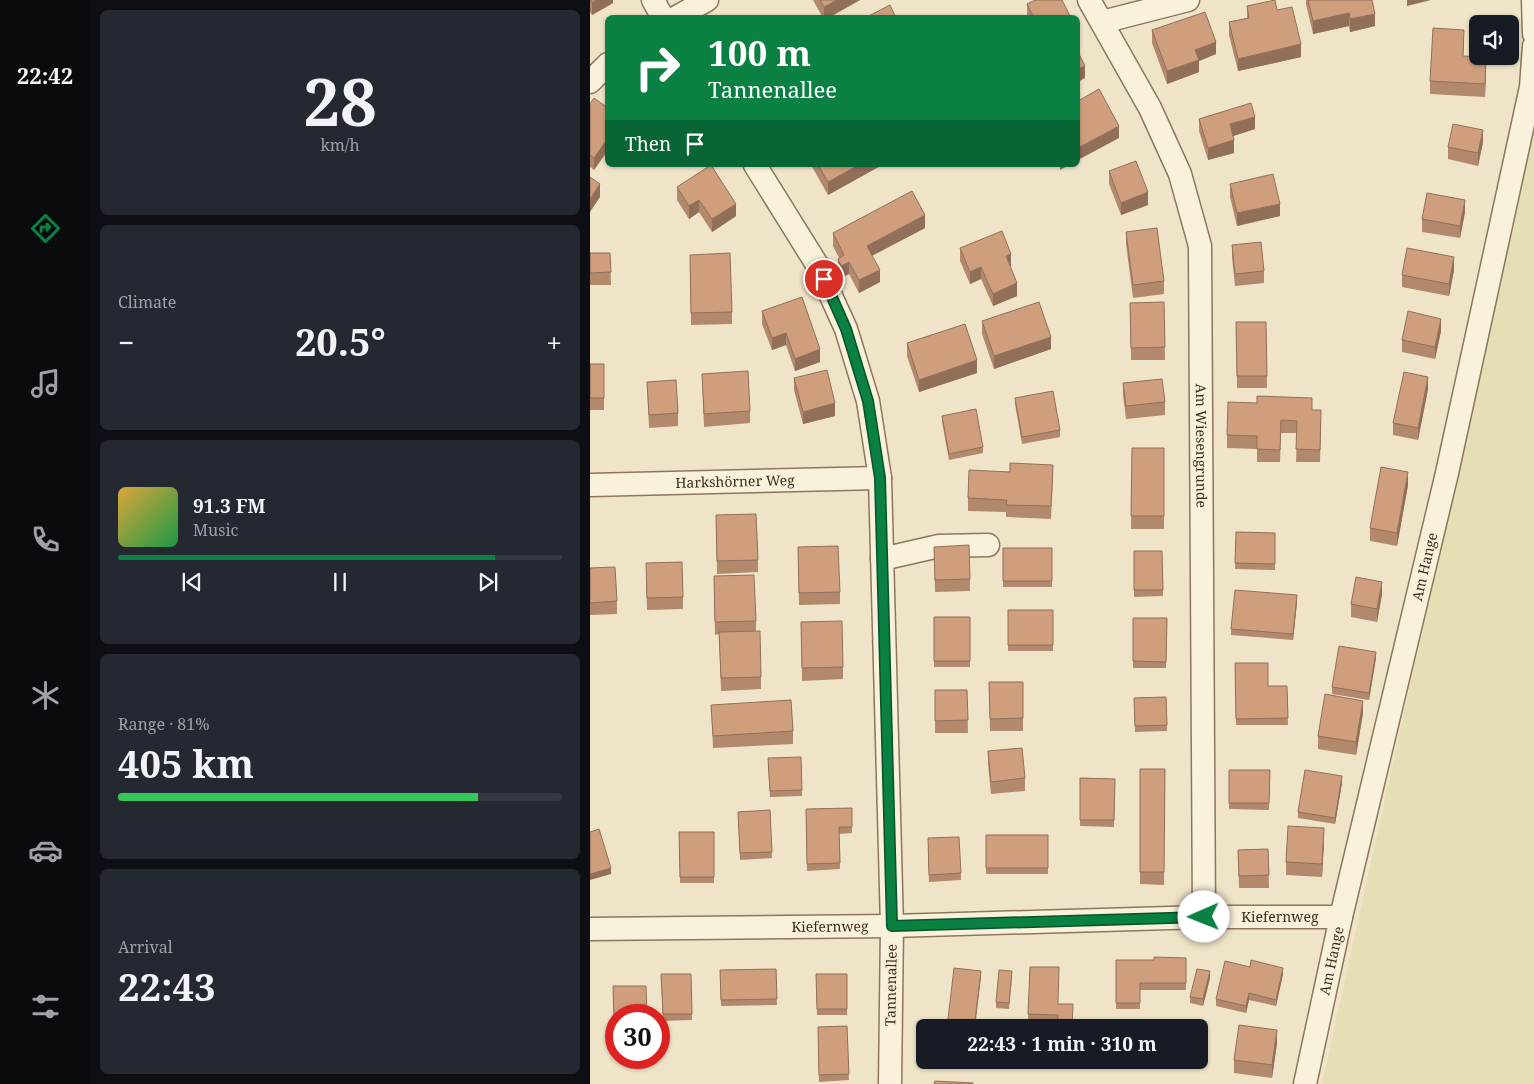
<!DOCTYPE html>
<meta charset="utf-8">
<style>
body{margin:0;font-family:"Noto Serif",serif;background:#242831;color:#f1f3f6;height:100vh;display:flex;flex-direction:column;font-size:19px;white-space:nowrap}
*{box-sizing:border-box;margin:0}
p{font-size:16px;color:#9ea1a6}
.icon{flex:none;width:28px;height:28px;fill:none;stroke:currentColor;stroke-width:2;stroke-linecap:round;stroke-linejoin:round}
.map{position:relative;flex:1;overflow:hidden}
.side{display:flex;flex-direction:column;gap:10px;padding:10px;background:#0d0f14;width:500px}
.side>*{flex:none}
.banner{position:absolute;left:15px;top:15px;width:475px;height:152px;border-radius:8px;box-shadow:0 1px 4px #0004;background:#0b8043;color:#fff;overflow:hidden}
.tools{position:absolute;left:879px;top:15px;display:grid;gap:10px}
.tools a{display:grid;place-items:center;width:50px;height:50px;border-radius:8px;background:#171b24;box-shadow:0 1px 4px #0004;font-size:25px}
.speed{position:absolute;left:15px;top:1004px;display:flex;gap:10px;font-size:25px;font-weight:700;text-align:center}
.speed>*{display:grid;place-content:center;width:65px;height:65px;border-radius:50%;background:#171b24;box-shadow:0 1px 4px #0004;line-height:1}
.speed .limit{border:8px solid #d22;background:#fff;color:#111}
.pin{position:absolute;display:grid;place-items:center;width:42px;height:42px;color:#fff;margin:-21px;border:2px solid #fff;border-radius:50%;box-shadow:0 1px 5px #0007}
.me{position:absolute;width:55px;margin:-28px;rotate:269deg;stroke-linejoin:round;filter:drop-shadow(0 0 4px #0008)}
.turn{display:flex;align-items:center;gap:18px;height:105px;padding:0 20px;font-size:22px}
.turn .icon{width:65px;height:65px;stroke-width:2.5}
.turn b{display:block;font-size:35px;line-height:42px}
.then{display:flex;align-items:center;height:48px;padding:0 20px;background:#0003;gap:10px;font-size:19px}
.big{font-size:38px;font-weight:700;line-height:1.1}
.side .tile{flex:1;display:flex;flex-direction:column;justify-content:center;gap:8px;min-width:0;padding:0 18px;border-radius:8px;background:#242831}
.side .dial{align-items:center;gap:0}
.dial b{font-size:65px;line-height:1}
.song{display:flex;align-items:center;gap:15px}
.cover{width:60px;height:60px;border-radius:8px;background:linear-gradient(135deg,hsl(40 70% 55%),hsl(140 70% 35%))}
.played{height:5px;border-radius:2px;background:linear-gradient(90deg,#0b8043 85%,#363941 85%)}
.keys{display:flex;justify-content:space-around;direction:ltr}
.heat{display:flex;justify-content:space-between;align-items:center;font-size:28px;direction:ltr}
.charge{height:8px;border-radius:4px;background:linear-gradient(90deg,#34c759 81%,#363941 0)}
.trip{position:absolute;left:326px;top:1019px;width:292px;height:50px;border-radius:8px;background:#171b24;box-shadow:0 1px 4px #0004;font-weight:700;line-height:50px;text-align:center}
main{display:flex;flex:1;min-height:0}
.dock{display:flex;flex-direction:column;width:90px;justify-content:space-around;align-items:center;background:#090b0e;color:#9ea1a6}
.dock .icon{width:35px;height:35px}
.dock .selected{color:#0b8043}
.dock b{font-size:22px;color:#f1f3f6}
.map>svg:first-child{display:block}
.farmland{fill:#e6deb5}
.lines{fill:none;stroke-linecap:round;stroke-linejoin:round}
.minor-casing{stroke:#8d765c;stroke-width:25}
.minor{stroke:#faf1dc;stroke-width:22}
.wall{fill:#b2896c}
.shaded-wall{fill:#916f58}
.building{fill:#cf9f7d;stroke:#916f58}
.route-casing{stroke:#07532c;stroke-width:12}
.route{stroke:#0b8043;stroke-width:9}
.labels{text-anchor:middle;stroke-width:5;stroke-linejoin:round;paint-order:stroke}
.street-label{font-size:14px;fill:#3d2e20;stroke:#f7eed8}
</style>
<main>
<nav class="dock">
<b>22:42</b>
<svg class="icon selected" aria-label="directions" viewBox="0 0 24 24"><path d="M12 3l9 9-9 9-9-9zM9 14v-3h6M13 9l2 2-2 2"/></svg>
<svg class="icon" aria-label="music" viewBox="0 0 24 24"><path d="M9 18V5l10-2v13"/><circle cx="6" cy="18" r="3"/><circle cx="16" cy="16" r="3"/></svg>
<svg class="icon" aria-label="phone" viewBox="0 0 24 24"><path d="M5 4h4l2 5-3 2q2 4 5 5l2-3 5 2v4C11 20 4 13 5 4z"/></svg>
<svg class="icon" aria-label="climate" viewBox="0 0 24 24"><path d="M12 3v18M4 7l16 10M4 17L20 7"/></svg>
<svg class="icon" aria-label="car" viewBox="0 0 24 24"><path d="M5 17H2v-5l4-1 3-4h7l3 4 3 1v5h-3M9 17h6M6 11h13"/><circle cx="7" cy="17" r="2"/><circle cx="17" cy="17" r="2"/></svg>
<svg class="icon" aria-label="filters" viewBox="0 0 24 24"><path d="M4 7h16M4 17h16"/><circle cx="9" cy="7" r="2"/><circle cx="15" cy="17" r="2"/></svg>
</nav>
<section class="side">
<div class="tile dial"><b>28</b><p>km/h</p></div>
<div class="tile"><p>Climate</p>
<div class="heat"><a>−</a><b class="big">20.5°</b><a>+</a></div>
</div>
<div class="tile">
<div class="song"><i class="cover"></i><div><b>91.3 FM</b><p>Music</p></div></div>
<div class="played"></div>
<div class="keys"><svg class="icon" aria-label="previous" viewBox="0 0 24 24"><path d="M18 5L8 12l10 7zM5 5v14"/></svg><svg class="icon" aria-label="pause" viewBox="0 0 24 24"><path d="M8 5v14M16 5v14"/></svg><svg class="icon" aria-label="next" viewBox="0 0 24 24"><path d="M6 5l10 7-10 7zM19 5v14"/></svg></div>
</div>
<div class="tile"><p>Range · 81%</p><b class="big">405 km</b><div class="charge"></div></div>
<div class="tile"><p>Arrival</p><b class="big">22:43</b></div>
</section>
<div class="map">
<svg width="944" height="1084" viewBox="0 0 944 1084">
<rect width="100%" height="100%" fill="#f0e4c8"/>
<path class="farmland" d="M944,125V1084H732Z"/>
<g class="lines">
<defs>
<g id="minor">
<path d="M63,0L73,18"/>
<path id="s1" d="M499,0L560,108L590,174L610,246L614,917"/>
<path d="M943,0L944,34"/>
<path d="M85,18L117,0"/>
<path d="M512,22L598,0"/>
<path d="M0,82L18,64"/>
<path d="M165,165L226,263L256,329L278,401L290,478L302,926L300,1084"/>
<path id="s2" d="M0,485L290,478"/>
<path d="M292,559L349,546L398,545"/>
<path id="s3" d="M0,929L302,926L614,917H751"/>
<path id="s4" d="M715,1084L751,917L857,473L941,87L944,46"/>
</g>
</defs>
<use href="#minor" class="minor-casing"/>
<use href="#minor" class="minor"/>
</g>
<path class="wall" d="M0,0H23V3L2,15L0,12Z
M223,0H270L238,18H233Z
M716,0H782L785,26L760,32L759,26L723,34L716,4Z
M437,4L481,18H437Z
M657,6L687,10L711,57L648,71L639,35V22L657,18Z
M562,30L626,54L609,61V72L577,84L562,43Z
M874,43L873,56L896,69L895,97L840,94V81Z
M0,104L18,108V151L4,170L0,167Z
M609,119L665,129L643,136L644,153L618,160L609,131Z
M893,142L888,166L858,159V147Z
M221,165H292L238,195Z
M519,171L558,205L531,215L519,184Z
M640,184L690,216L647,226L640,197Z
M87,187L146,216L122,232L109,212L99,219L87,200Z
M875,212L870,238L832,232V219Z
M335,228L282,256L290,282L269,293L259,274L251,278L248,271V259L249,258L243,246V233Z
M536,232L574,281V294L543,298L536,244Z
M642,245L674,271V283L645,286L642,257Z
M370,248L421,266L420,267L427,296L403,306L391,279L380,284L370,261Z
M0,253H20L21,285H0Z
M100,255L142,312V324L101,325Z
M864,270L859,296L812,287V275Z
M574,302L575,360H541L540,303Z
M172,311L230,362L205,371L196,345L182,350L172,324Z
M392,321L461,349L404,369L392,334Z
M646,322H676L677,388H647Z
M851,331L845,359L812,352V340Z
M317,343L387,373L329,392L317,356Z
M0,364H14V410H0Z
M112,374L160,411V423L114,427Z
M204,378L245,416L213,424L204,390Z
M57,382L88,413V426L59,428Z
M533,383L575,402V415L536,419L533,395Z
M838,389L828,440L803,435V423Z
M425,398L470,430V437L432,444L425,404Z
M722,410L731,422L730,462H706L707,433H691L690,462H667V449L637,448V435Z
M352,416L393,447V453L359,460L352,422Z
M542,448H574V529H541Z
M463,477L461,519L416,517V512L378,511V498Z
M818,485L807,546L780,541V528Z
M126,515L168,560V572L127,574Z
M646,532L685,533V570L645,569Z
M208,547L250,592V604L209,605Z
M344,547L380,579V591L345,592Z
M413,548H462V587H413Z
M544,551H572L573,596L544,597Z
M0,568L27,601V614L0,615Z
M56,576L93,597V609L57,610Z
M124,576L166,621V631L171,677V689L131,691L129,634L125,635Z
M792,594L787,622L761,617V604Z
M707,602L703,640L641,635V629Z
M418,610H463V651H418Z
M344,617H380V667H344Z
M543,618H577L576,668H543Z
M211,622L253,667V679L212,681Z
M786,658L779,700L742,694V687Z
M645,663L678,686H697L698,725H646Z
M399,682H433V731H400Z
M345,690H377L378,733H345Z
M576,697L577,731L545,732L544,698Z
M121,705L203,731V744L123,748Z
M773,713L766,755L728,749V736Z
M398,751L435,778V791L401,794L398,764Z
M211,757L212,796L180,797L178,765Z
M550,769H575L574,885L550,884Z
M639,770H680L679,810L639,809Z
M490,778L525,779L524,827L490,826Z
M752,783L745,824L708,818V812Z
M262,808V833L249,834L250,869L217,871L216,809Z
M180,810L182,858L150,860L148,812Z
M89,832H124V883H90Z
M396,835H458V874H396Z
M734,841L732,877L696,875V862Z
M338,845L371,873V880L339,882Z
M678,849L679,888H649L648,850Z
M596,958V990H550V1009H526V960H564Z
M440,967L468,1004L482,1028H467V1021L438,1020Z
M660,967L693,974L686,1006L659,1000L656,1013L626,1006V999Z
M186,969L187,1005L131,1006L130,970Z
M71,974H101L102,1020L73,1021Z
M226,974H257V1015H227Z
M422,977L419,1009L406,1008V1002Z
M620,978L613,1006L600,1003V997Z
M23,986L26,1015V1027H24Z
M257,1026L259,1080L229,1082L228,1027Z
M687,1043L682,1078L644,1073V1060Z"/>
<path class="shaded-wall" d="M7,0H23V3L2,15V3Z
M247,0H270L238,18H234V7Z
M817,0H841L817,6Z
M759,13V26L723,34V21Z
M785,14V26L760,32V19Z
M626,42V54L609,61V72L577,84V71L605,50Z
M711,44V57L648,71V59Z
M896,57V69L895,97V84Z
M495,66V78L488,82V69Z
M665,117V129L640,137V124Z
M529,126V138L488,160V148Z
M893,130V142L888,166V153Z
M17,138V150L4,170V158Z
M644,140V153L618,160V148Z
M269,165H292L238,195V182Z
M470,165H479L470,170Z
M10,184V197L0,212V199Z
M558,192V205L531,215V203Z
M109,200V212L99,219V206Z
M875,200V212L870,238V226Z
M146,204V216L122,232V219Z
M690,204V216L647,226V213Z
M335,215V228L277,258V246Z
M421,254V266L416,269V256Z
M864,257V270L859,296V284Z
M259,262V274L251,278V266Z
M391,267V279L380,284V272Z
M290,270V282L269,293V280Z
M427,283V296L403,306V294Z
M851,319V331L845,359V347Z
M196,333V345L182,350V338Z
M461,337V349L404,369V356Z
M230,349V362L205,371V359Z
M387,360V373L329,392V380Z
M838,377V389L828,440V428Z
M245,403V416L213,424V412Z
M818,472V485L807,546V533Z
M792,582V594L787,622V609Z
M707,595V602L703,640V634Z
M786,652V658L779,700V693Z
M773,701V713L766,755V742Z
M752,776V783L745,824V818Z
M734,828V841L732,877V864Z
M21,868V874L0,880V874Z
M693,968V974L686,1006V1000Z
M391,971V977L385,1028H384Z
M620,971V978L613,1006V999Z
M659,993V1000L656,1013V1006Z
M687,1030V1043L682,1078V1065Z"/>
<path class="building" d="M0,0H7L2,3Z
M230,0H247L234,7Z
M445,0H472L481,18H444L437,4Z
M685,0L687,10L702,7L711,44L648,59L639,22L659,18L657,6Z
M718,0H782L785,14L760,19L759,13L723,21Z
M300,5L306,18H275Z
M615,12L626,42L605,50L609,60L577,71L562,30Z
M843,28L874,30L873,56L896,57L895,84L840,81Z
M488,52L495,66L488,69Z
M509,89L529,126L488,148V101Z
M4,98L18,108V138L4,158L0,155V104Z
M661,103L665,117L640,124L644,140L618,148L609,119Z
M863,124L893,130L888,153L858,147Z
M546,161L558,192L531,203L519,171Z
M121,165L146,204L122,219L109,200L99,206L87,187Z
M228,165H269L238,182Z
M683,174L690,204L647,213L640,184Z
M0,177L10,184L0,199Z
M322,191L335,215L277,246L290,270L269,280L259,262L251,266L248,259L254,255L243,233Z
M837,193L875,200L870,226L832,219Z
M567,228L574,281L543,285L536,232Z
M412,231L421,254L416,256L427,283L403,294L391,267L380,272L370,248Z
M671,242L674,271L645,274L642,245Z
M817,248L864,257L859,284L812,275Z
M0,253H20L21,272L0,273Z
M140,253L142,312L101,313L100,255Z
M212,297L230,349L205,359L196,333L182,338L172,311Z
M449,302L461,337L404,356L392,321Z
M574,302L575,347L541,348L540,303Z
M818,311L851,319L845,347L812,340Z
M646,322H676L677,376H647Z
M375,324L387,360L329,380L317,343Z
M0,364H14V398H0Z
M237,370L245,403L213,412L204,378Z
M158,371L160,411L114,414L112,374Z
M814,372L838,377L828,428L803,423Z
M572,379L575,402L536,406L533,383Z
M86,380L88,413L59,415L57,382Z
M463,391L470,430L432,437L425,398Z
M667,396L722,398V410H731L730,450L706,449L707,421L691,420L690,450L667,449V436L637,435L638,402L667,403Z
M386,409L393,447L359,454L352,416Z
M542,448H574V516H541Z
M420,463L463,465L461,506L416,505L417,500L378,498L379,470L420,472Z
M791,467L818,472L807,533L780,528Z
M166,514L168,560L127,561L126,515Z
M646,532L685,533V564L645,563Z
M379,545L380,579L345,580L344,547Z
M248,546L250,592L209,593L208,547Z
M413,548H462V581H413Z
M544,551H572L573,590H544Z
M92,562L93,597L57,598L56,563Z
M25,567L27,601L0,603V568Z
M164,575L166,621L125,622L124,576Z
M766,577L792,582L787,609L761,604Z
M645,590L707,595L703,634L641,629Z
M418,610H463V645H418Z
M344,617H380V661H344Z
M543,618H577L576,662L543,661Z
M252,621L253,667L212,668L211,622Z
M170,631L171,677L131,678L129,632Z
M749,646L786,652L779,693L742,687Z
M645,663H678V686H697L698,718L646,719Z
M399,682H433V718L400,719Z
M345,690H377L378,720L345,721Z
M735,694L773,701L766,742L728,736Z
M576,697L577,725L545,726L544,698Z
M201,700L203,731L123,736L121,705Z
M432,748L435,778L401,782L398,751Z
M211,757L212,790L180,791L178,758Z
M550,769H575L574,872H550Z
M639,770H680L679,803H639Z
M715,770L752,776L745,818L708,812Z
M490,778L525,779L524,820H490Z
M262,808V827H249L250,863L217,864L216,809Z
M180,810L182,852L150,853L148,812Z
M698,826L734,828L732,864L696,862Z
M9,829L21,868L0,874V832Z
M89,832H124V877H90Z
M396,835H458V868H396Z
M369,837L371,873L339,875L338,838Z
M678,849L679,875L649,876L648,850Z
M564,957L596,958V983H550V1003H526V960H564Z
M661,960L693,968L686,1000L659,993L656,1006L626,999L635,961L660,967Z
M440,967H469L468,1004H483L482,1028L467,1027L468,1015L438,1014Z
M364,968L391,971L384,1028L357,1027Z
M186,969L187,999L131,1000L130,970Z
M607,969L620,971L613,999L600,997Z
M409,970L422,971L419,1003L406,1002Z
M71,974H101L102,1014H73Z
M226,974H257V1009H227Z
M23,986H56L57,1015H26V1020H24Z
M649,1025L687,1030L682,1065L644,1060Z
M257,1026L259,1074L229,1075L228,1027Z
M345,1081L383,1083V1084H344Z"/>
<g class="lines">
<defs>
<path id="route" d="M234,279L256,329L278,401L290,478L302,926L614,917"/>
</defs>
<use href="#route" class="route-casing"/>
<use href="#route" class="route"/>
</g>
<g class="labels">
<g class="street-label">
<text dy="5" stroke="none"><textPath href="#s1" startOffset="471">Am Wiesengrunde</textPath></text>
<text dy="5" stroke="none"><textPath href="#s2" startOffset="145">Harkshörner Weg</textPath></text>
<text dy="5" stroke="none"><textPath href="#s4" startOffset="531">Am Hange</textPath></text>
<text dy="5" stroke="none"><textPath href="#s3" startOffset="690">Kiefernweg</textPath></text>
<text dy="5" stroke="none"><textPath href="#s3" startOffset="240">Kiefernweg</textPath></text>
<text dy="5" stroke="none"><textPath href="#s4" startOffset="126">Am Hange</textPath></text>
<text transform="translate(301 985) rotate(-89)" y="5">Tannenallee</text>
</g>
</g>
</svg>
<div class="tools">
<a><svg class="icon" aria-label="sound" viewBox="0 0 24 24"><path d="M4 9h4l5-4v14l-5-4H4zM17 9q2 3 0 6"/></svg></a>
</div>
<div class="speed"><div class="limit">30</div></div>
<div class="pin" style="left:234px;top:279px;background:#d93025"><svg class="icon" aria-label="arrive" viewBox="0 0 24 24"><path d="M6 21V4h12l-3 4 3 4H6"/></svg></div>
<svg class="me" style="left:614px;top:917px" viewBox="-20 -20 40 40"><circle r="19" fill="#fff"/><path d="M0-13L10 11 0 6-10 11z" fill="#0b8043"/></svg>
<div class="trip">22:43 · 1 min · 310 m</div>
<div class="banner">
<div class="turn"><svg class="icon" aria-label="right" viewBox="0 0 24 24"><path d="M7 20v-9h11M14 6l5 5-5 5"/></svg><div><b>100 m</b>Tannenallee</div></div>
<div class="then">Then<svg class="icon" aria-label="arrive" viewBox="0 0 24 24"><path d="M6 21V4h12l-3 4 3 4H6"/></svg></div>
</div>
</div>
</main>
